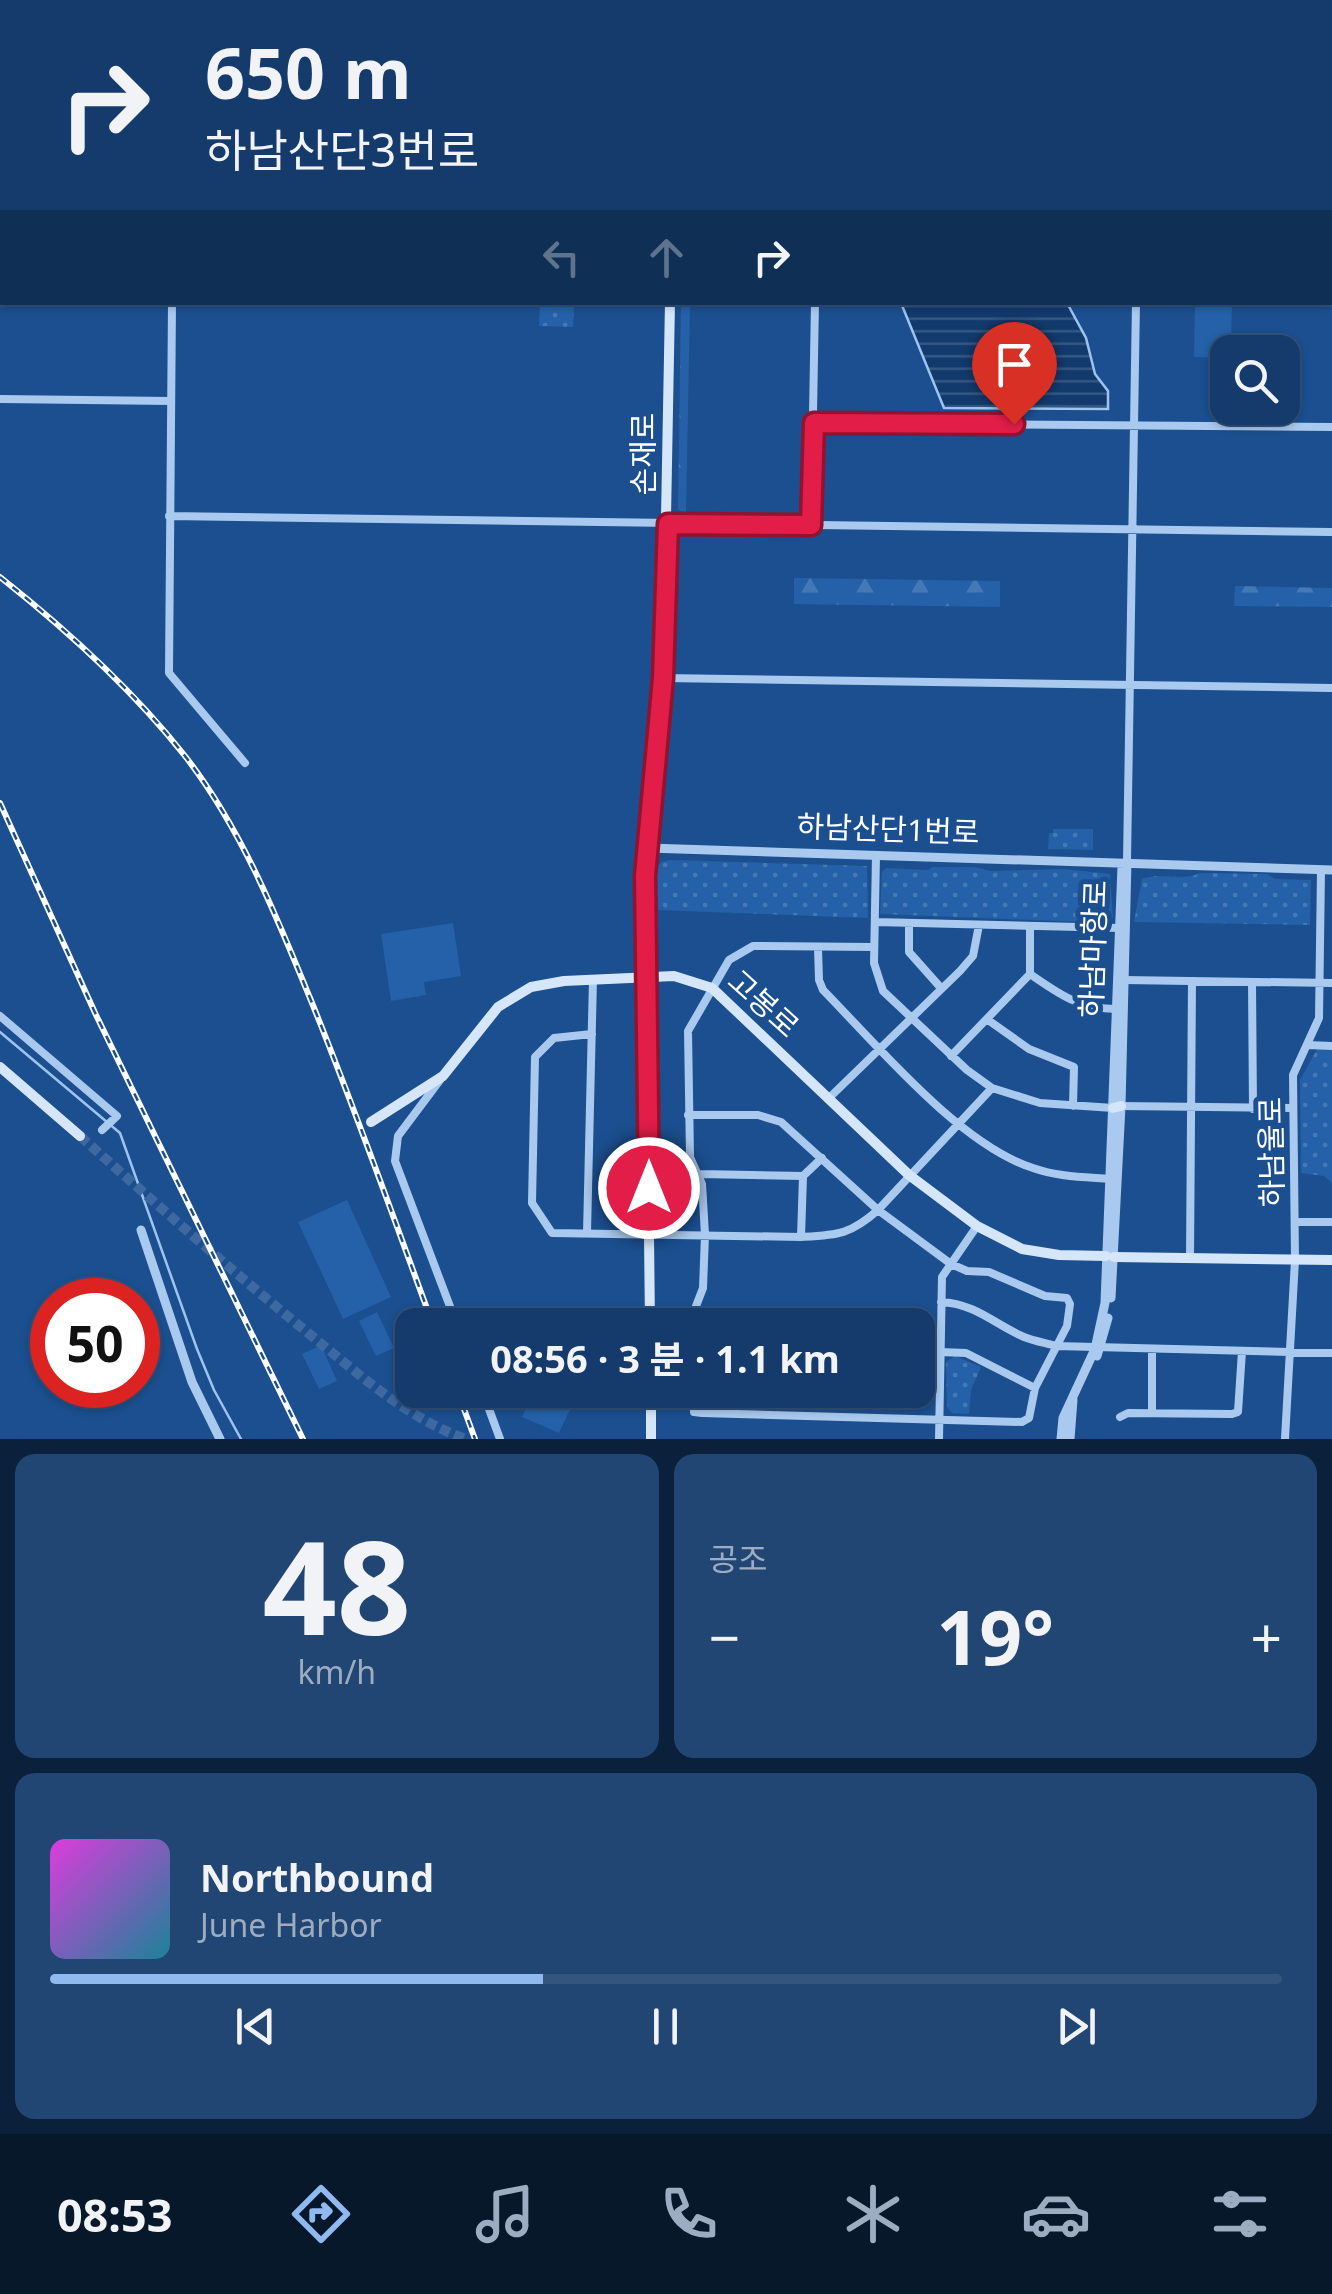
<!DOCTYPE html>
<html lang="ko">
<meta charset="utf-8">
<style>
body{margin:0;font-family:"Noto Sans","Noto Sans KR",sans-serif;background:#214673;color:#f1f3f6;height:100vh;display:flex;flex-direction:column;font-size:38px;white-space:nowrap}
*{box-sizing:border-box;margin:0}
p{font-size:32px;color:#9dadc1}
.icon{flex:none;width:55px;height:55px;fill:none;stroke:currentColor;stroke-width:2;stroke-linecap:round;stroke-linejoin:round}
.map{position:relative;height:1439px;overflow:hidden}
.drawer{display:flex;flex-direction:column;gap:15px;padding:15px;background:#0b203b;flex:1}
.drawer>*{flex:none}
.guide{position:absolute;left:0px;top:0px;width:1332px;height:305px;box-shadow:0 2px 8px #0004,0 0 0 2px #33557e;background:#143b6b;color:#f1f3f6;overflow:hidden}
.fabs{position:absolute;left:1210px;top:335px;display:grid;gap:20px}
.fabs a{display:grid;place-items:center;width:90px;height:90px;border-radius:20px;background:#143b6b;box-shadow:0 2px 8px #0004,0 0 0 2px #33557e;font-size:50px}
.speed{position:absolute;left:30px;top:1278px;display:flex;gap:20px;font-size:50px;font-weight:700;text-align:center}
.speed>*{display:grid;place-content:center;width:130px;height:130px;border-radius:50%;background:#143b6b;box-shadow:0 2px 8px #0004,0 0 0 2px #33557e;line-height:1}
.speed .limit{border:15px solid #d22;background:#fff;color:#111}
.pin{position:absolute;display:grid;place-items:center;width:85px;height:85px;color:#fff;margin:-102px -42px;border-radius:50% 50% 50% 0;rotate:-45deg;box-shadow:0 0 10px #0007}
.pin .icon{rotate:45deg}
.me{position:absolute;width:110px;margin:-55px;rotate:0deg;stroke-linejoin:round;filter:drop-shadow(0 0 8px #0008)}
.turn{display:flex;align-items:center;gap:35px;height:210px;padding:0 40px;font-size:45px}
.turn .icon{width:130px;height:130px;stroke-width:2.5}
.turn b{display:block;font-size:70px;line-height:85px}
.lanes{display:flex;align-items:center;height:95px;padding:0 40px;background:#0003;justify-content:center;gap:50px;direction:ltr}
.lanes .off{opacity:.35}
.big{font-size:75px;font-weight:700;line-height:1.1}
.drawer .tile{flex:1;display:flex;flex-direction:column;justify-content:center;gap:15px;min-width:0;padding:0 35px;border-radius:20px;background:#214673}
.drawer .dial{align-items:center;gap:0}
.dial b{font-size:130px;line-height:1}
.song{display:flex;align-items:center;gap:30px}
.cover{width:120px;height:120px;border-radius:15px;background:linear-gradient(135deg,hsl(300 70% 55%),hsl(190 70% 35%))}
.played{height:10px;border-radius:5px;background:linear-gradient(90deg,#90b9f0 40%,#33557e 40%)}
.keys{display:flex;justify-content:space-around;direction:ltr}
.heat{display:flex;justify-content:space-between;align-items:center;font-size:55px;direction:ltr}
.drawer .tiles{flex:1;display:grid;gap:15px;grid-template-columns:1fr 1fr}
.tile:last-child{grid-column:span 2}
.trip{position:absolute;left:395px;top:1308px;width:540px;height:100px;border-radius:20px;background:#143b6b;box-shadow:0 2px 8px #0004,0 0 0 2px #33557e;font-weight:700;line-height:100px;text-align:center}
.dock{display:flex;height:160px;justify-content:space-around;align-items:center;background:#08182b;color:#9dadc1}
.dock .icon{width:70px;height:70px}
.dock .current{color:#90b9f0}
.dock b{font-size:45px;color:#f1f3f6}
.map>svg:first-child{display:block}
.grass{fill:#2461a8}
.forest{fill:url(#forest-firs)}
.park{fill:url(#park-dots)}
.water{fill:url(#water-rules);stroke:#9cc4f0;stroke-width:2.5}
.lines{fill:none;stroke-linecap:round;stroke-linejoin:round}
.stream{stroke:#9cc4f0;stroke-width:2.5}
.secondary-tunnel{stroke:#3d69a0;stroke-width:10;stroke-dasharray:10 5;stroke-linecap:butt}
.minor{stroke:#a9c9ee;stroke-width:8}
.tertiary{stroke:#a9c9ee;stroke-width:9}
.secondary{stroke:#d6e6fa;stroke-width:10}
.trunk{stroke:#f8faff;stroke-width:12}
.rail-casing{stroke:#fff;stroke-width:6}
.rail{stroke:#1b4f8f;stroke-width:2.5;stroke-dasharray:8;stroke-linecap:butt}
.route-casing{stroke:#92132f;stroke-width:25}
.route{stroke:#e11d48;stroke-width:18}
.labels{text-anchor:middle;stroke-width:10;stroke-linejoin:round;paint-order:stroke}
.street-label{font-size:30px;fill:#fff;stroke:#1b4f8f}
</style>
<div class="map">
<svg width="1332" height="1439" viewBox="0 0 1332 1439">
<defs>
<pattern id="forest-firs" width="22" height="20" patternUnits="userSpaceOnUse" patternTransform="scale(2.5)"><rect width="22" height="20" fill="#2461a8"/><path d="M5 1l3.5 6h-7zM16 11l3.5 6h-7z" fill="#4579b5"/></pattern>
<pattern id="park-dots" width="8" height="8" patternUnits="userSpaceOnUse" patternTransform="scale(2.5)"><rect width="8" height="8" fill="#2461a8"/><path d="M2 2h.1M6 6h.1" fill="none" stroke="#4579b5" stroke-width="1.8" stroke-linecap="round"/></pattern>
<pattern id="water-rules" width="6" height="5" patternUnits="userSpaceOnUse" patternTransform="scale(2.5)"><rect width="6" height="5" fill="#123a6d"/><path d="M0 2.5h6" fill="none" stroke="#365883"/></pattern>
</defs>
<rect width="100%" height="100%" fill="#1b4f8f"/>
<path class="grass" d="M1195,303H1232L1231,352H1228L1227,358L1194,357Z
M453,923L461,976L424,982L426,995L391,1001L381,934Z
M347,1200L391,1297L343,1319L298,1222Z
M377,1312L394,1348L376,1356L359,1321Z
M321,1345L337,1381L319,1389L302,1354Z
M535,1390H579L559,1433L522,1417Z"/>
<path class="forest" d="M681,303H690L686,515L678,509Z
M794,578L1000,581V607L794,604Z
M1235,586L1332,588V607L1234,606Z"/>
<path class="park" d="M540,303H574L573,327L539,326Z
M1053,829H1093V850L1048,849L1049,833H1053Z
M670,860L867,866L868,918L656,910L655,870L661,862Z
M932,867H975L990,871L1064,869L1110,874L1113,918L1109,923L880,914L882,872L886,868L928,870Z
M1200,873L1267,874L1275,879L1311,880L1310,925L1134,922L1142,879C1161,872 1181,882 1200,873Z
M1317,1049H1332V1183L1324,1176L1301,1173L1300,1080Z
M955,1356L981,1367L971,1390L969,1414L952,1413L947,1407L946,1362Z"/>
<path class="water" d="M901,303H1067L1086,338L1095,374L1108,391V409L944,408Z"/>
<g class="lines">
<path class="stream" d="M0,1032L120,1133L197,1349L214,1390L241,1439"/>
<path class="secondary-tunnel" d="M80,1136C156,1204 233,1272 313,1337C360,1375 408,1419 466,1439"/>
<path class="minor" d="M95,0L97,2
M819,2V0
M1140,2V0
M0,260L2,259
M172,302L169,673L245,763
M0,399L171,401
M813,423L1332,427
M169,516L1332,532
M811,525L815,302
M663,678L1332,688
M876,855L874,963L883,991L967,1070L992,1088L1040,1103L1113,1108
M1127,861L1136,302
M875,922L1120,928
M909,924V952L941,988
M818,948L819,980L823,990C878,1046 960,1145 1033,1168C1058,1177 1084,1177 1110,1179
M1030,974C1060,995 1080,1009 1117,1009
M1124,980L1332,983
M1252,982L1253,1109
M0,1016L117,1116L102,1130
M988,1020L1029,1049L1074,1067L1073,1106
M592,1034L554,1038L535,1057L532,1203L552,1233L801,1237C837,1235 850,1235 878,1210L992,1088
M1307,1045L1332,1046
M951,1056L1030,974V926
M440,1080L398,1136L395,1161L457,1325
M828,1099L960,971L973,956L979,925
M1121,1106L1292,1108
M688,1115H758L781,1122L878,1210L951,1264L967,1271L989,1272L1045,1296L1067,1298L1070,1304L1067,1326L1035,1388L1029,1418L1022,1422L702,1413L694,1412L693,1390
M700,1174L803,1176L822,1158
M1295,1222H1332
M587,1233L593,979
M801,1237L803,1176
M1190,1258L1192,981
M941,1302C976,1304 994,1324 1024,1337C1034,1341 1046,1343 1056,1346L1332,1353
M693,1325V1314L703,1288L705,1235L702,1184L690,1157L688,1031L729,960L753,946L874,947
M1152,1350V1413
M940,1352L966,1353L1035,1388
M482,1390L500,1439
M1120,1417L1128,1413L1232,1414L1238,1412L1242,1351
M939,1439L942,1277L977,1226
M1285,1439L1295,1260L1293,1075L1319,1018L1321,870"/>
<path class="tertiary" d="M648,848L1332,870
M141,1230L192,1382L220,1439
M1111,1298L1121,1106L1127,861
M1097,1356L1108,1318
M1061,1439L1063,1418L1095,1349L1105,1303L1122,866L1127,861
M1070,1439L1073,1400"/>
<path class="secondary" d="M665,0L666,2
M0,1067L80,1136
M1113,1108L1121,1106
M371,1122L443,1076L498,1007L531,987L564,981L674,976L712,988L909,1175L977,1226L1022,1249L1059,1255L1106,1256
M1114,1257L1332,1260
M650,1325L645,876L663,678L670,302
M651,1390V1439"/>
<path class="trunk" d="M416,0L419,2
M290,2L293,0
M306,2L310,0
M322,2L326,0
M349,2L353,0
M0,182L2,181
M0,202L2,201
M0,214L2,213"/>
<defs>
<path id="rail" d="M0,577C67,630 132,689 185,756C241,828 276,915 310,998C354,1106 393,1216 433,1325
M0,803L96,1015L303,1439
M457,1390L475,1439"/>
</defs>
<use href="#rail" class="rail-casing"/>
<use href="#rail" class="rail"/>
</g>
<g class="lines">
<defs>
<path id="route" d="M649,1188L645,876L663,678L668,524L811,525L814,423L1014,424"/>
</defs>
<use href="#route" class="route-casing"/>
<use href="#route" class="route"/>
</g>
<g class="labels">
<g class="street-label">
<text transform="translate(644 454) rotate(-90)" y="10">손재로</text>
<text transform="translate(888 830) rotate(2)" y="10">하남산단1번로</text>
<text transform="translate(1094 949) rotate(-88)" y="10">하남마항로</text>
<text transform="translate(763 1004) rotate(42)" y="10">고봉로</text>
<text transform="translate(1272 1152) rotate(-91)" y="10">하남울로</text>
</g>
</g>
</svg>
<div class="fabs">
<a><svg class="icon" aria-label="search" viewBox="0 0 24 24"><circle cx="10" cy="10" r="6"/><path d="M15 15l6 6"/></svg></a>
</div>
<div class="speed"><div class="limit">50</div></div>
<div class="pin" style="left:1014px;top:424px;background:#d93025"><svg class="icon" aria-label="arrive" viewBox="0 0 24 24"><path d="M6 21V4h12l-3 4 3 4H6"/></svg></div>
<svg class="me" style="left:649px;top:1188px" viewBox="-20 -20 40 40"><circle r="17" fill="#e11d48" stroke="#fff" stroke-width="3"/><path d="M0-11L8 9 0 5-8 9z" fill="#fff"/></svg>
<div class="trip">08:56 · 3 분 · 1.1 km</div>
<div class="guide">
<div class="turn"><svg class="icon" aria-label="right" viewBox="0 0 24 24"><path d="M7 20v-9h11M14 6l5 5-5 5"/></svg><div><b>650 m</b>하남산단3번로</div></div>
<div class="lanes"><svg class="icon off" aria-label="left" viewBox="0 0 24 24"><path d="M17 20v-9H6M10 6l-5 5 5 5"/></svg><svg class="icon off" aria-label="ahead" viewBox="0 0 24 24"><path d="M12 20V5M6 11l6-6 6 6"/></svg><svg class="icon" aria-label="right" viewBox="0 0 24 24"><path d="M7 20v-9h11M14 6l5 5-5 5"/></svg></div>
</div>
</div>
<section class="drawer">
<div class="tiles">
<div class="tile dial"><b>48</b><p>km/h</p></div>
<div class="tile"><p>공조</p>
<div class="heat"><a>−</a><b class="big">19°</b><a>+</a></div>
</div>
<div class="tile">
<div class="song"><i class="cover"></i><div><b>Northbound</b><p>June Harbor</p></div></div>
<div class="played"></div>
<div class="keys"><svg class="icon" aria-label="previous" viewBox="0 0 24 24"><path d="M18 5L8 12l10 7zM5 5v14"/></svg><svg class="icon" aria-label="pause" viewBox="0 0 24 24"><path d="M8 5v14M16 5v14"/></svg><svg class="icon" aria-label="next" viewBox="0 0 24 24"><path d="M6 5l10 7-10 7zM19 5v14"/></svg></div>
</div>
</div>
</section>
<nav class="dock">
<b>08:53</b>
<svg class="icon current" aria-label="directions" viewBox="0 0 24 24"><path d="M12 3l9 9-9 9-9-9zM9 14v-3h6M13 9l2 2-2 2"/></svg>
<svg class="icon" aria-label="music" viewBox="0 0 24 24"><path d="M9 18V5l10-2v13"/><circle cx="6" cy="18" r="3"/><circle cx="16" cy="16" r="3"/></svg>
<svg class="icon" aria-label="phone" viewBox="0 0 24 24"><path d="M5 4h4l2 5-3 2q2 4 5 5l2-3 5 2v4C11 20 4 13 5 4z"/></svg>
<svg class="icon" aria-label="climate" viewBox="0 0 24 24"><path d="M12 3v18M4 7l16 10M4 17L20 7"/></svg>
<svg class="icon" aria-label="car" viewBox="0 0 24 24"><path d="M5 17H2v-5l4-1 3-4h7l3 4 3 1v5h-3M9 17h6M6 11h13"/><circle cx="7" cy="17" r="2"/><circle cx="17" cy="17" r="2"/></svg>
<svg class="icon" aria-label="filters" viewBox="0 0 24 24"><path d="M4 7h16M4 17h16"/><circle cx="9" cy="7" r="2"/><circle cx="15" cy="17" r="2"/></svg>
</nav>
